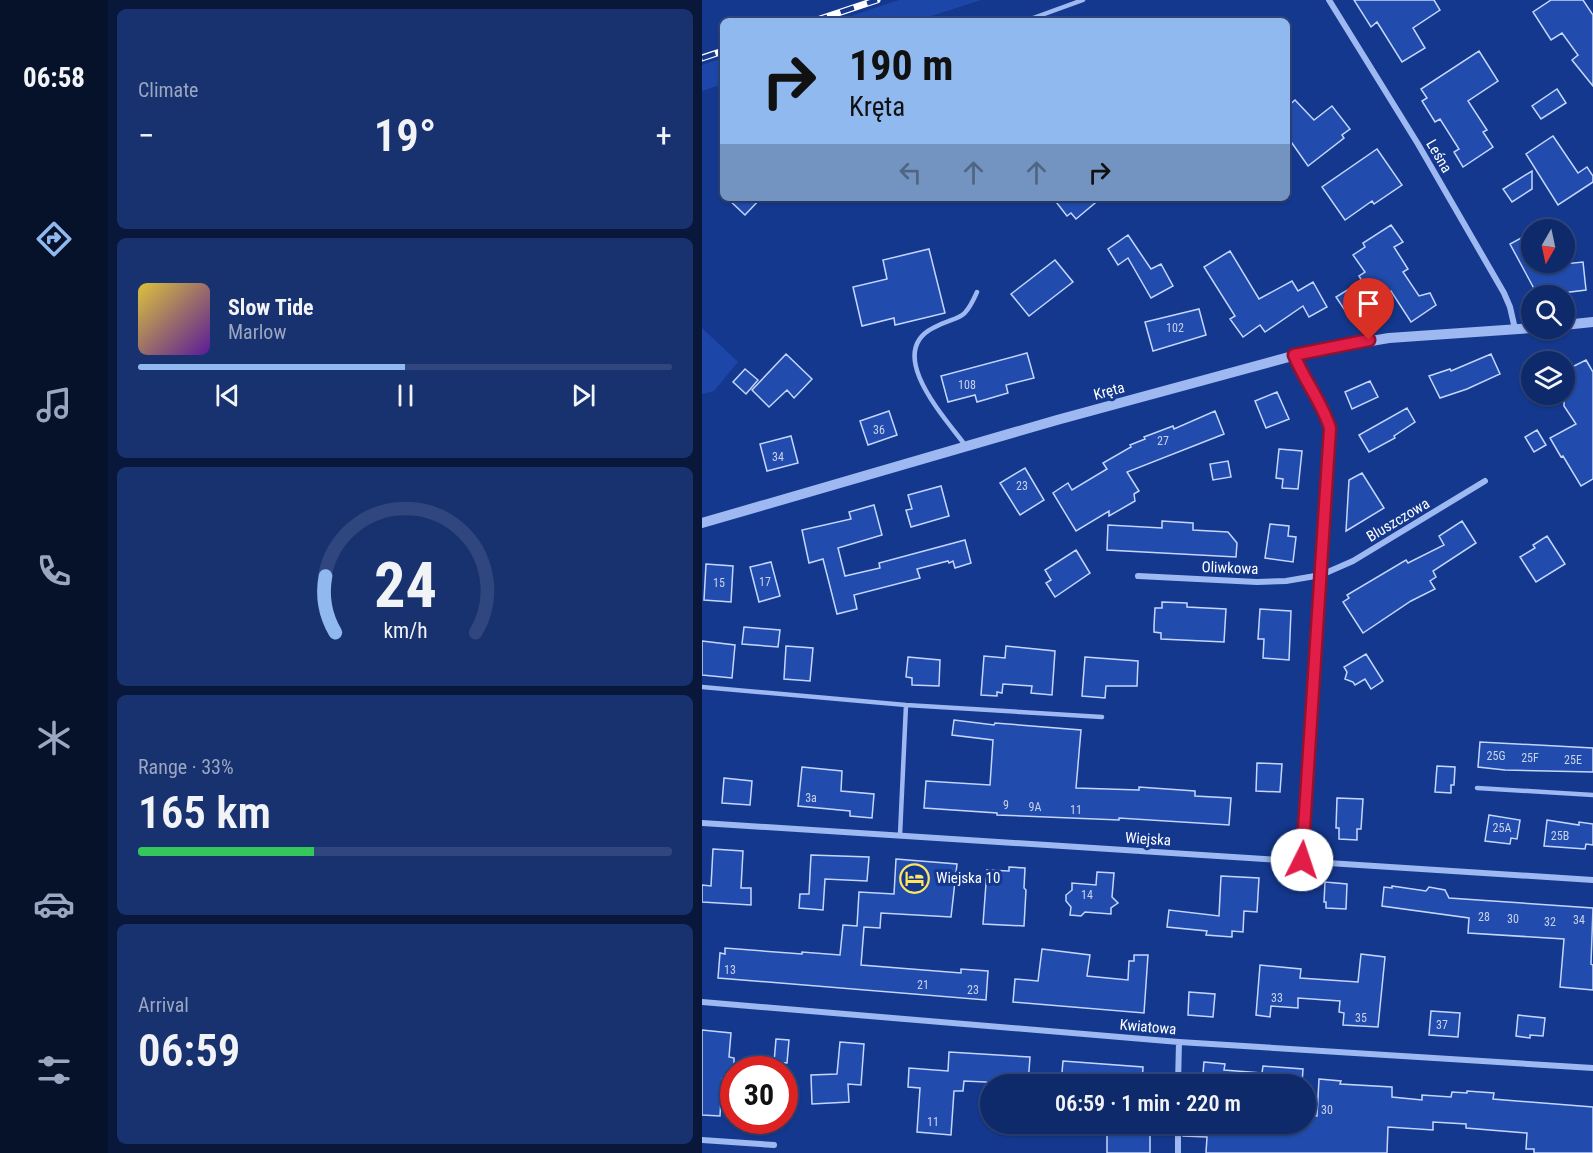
<!DOCTYPE html>
<meta charset="utf-8">
<style>
body{margin:0;font-family:"Roboto Condensed",sans-serif;background:#183270;color:#f1f3f6;height:100vh;display:flex;flex-direction:column;font-size:22px;white-space:nowrap}
*{box-sizing:border-box;margin:0}
p{font-size:20px;color:#9ba7c1}
.icon{flex:none;width:33px;height:33px;fill:none;stroke:currentColor;stroke-width:2;stroke-linecap:round;stroke-linejoin:round}
.map{position:relative;flex:1;overflow:hidden}
.side{display:flex;flex-direction:column;gap:9px;padding:9px;background:#08173a;width:594px}
.side>*{flex:none}
.guide{position:absolute;left:18px;top:18px;width:570px;height:183px;border-radius:9px;box-shadow:0 2px 4px #0004,0 0 0 2px #2f467e;background:#90b9f0;color:#111;overflow:hidden}
.needle{width:39px;rotate:189deg}
.fabs{position:absolute;left:819px;top:219px;display:grid;gap:12px}
.fabs a{display:grid;place-items:center;width:54px;height:54px;border-radius:50%;background:#0f2a6a;box-shadow:0 2px 4px #0004,0 0 0 2px #2f467e;font-size:30px}
.speed{position:absolute;left:18px;top:1056px;display:flex;gap:12px;font-size:30px;font-weight:700;text-align:center}
.speed>*{display:grid;place-content:center;width:78px;height:78px;border-radius:50%;background:#0f2a6a;box-shadow:0 2px 4px #0004,0 0 0 2px #2f467e;line-height:1}
.speed .limit{border:9px solid #d22;background:#fff;color:#111}
.pin{position:absolute;display:grid;place-items:center;width:51px;height:51px;color:#fff;margin:-62px -26px;border-radius:50% 50% 50% 0;rotate:-45deg;box-shadow:0 0 6px #0007}
.pin .icon{rotate:45deg}
.me{position:absolute;width:66px;margin:-33px;rotate:4deg;stroke-linejoin:round;filter:drop-shadow(0 0 4px #0008)}
.turn{display:flex;align-items:center;gap:21px;height:126px;padding:0 30px;font-size:27px}
.turn .icon{width:78px;height:78px;stroke-width:2.5}
.turn b{display:block;font-size:42px;line-height:51px}
.lanes{display:flex;align-items:center;height:57px;padding:0 30px;background:#0003;justify-content:center;gap:30px;direction:ltr}
.lanes .off{opacity:.35}
.big{font-size:45px;font-weight:600;line-height:1.1}
.side .tile{flex:1;display:flex;flex-direction:column;justify-content:center;gap:9px;min-width:0;padding:0 21px;border-radius:9px;background:#183270}
.side .dial{align-items:center;gap:0}
.dial svg{height:156px;overflow:visible;fill:none;stroke:#2f467e;stroke-width:7;stroke-linecap:round;text-anchor:middle}
.dial text{fill:#f1f3f6;stroke:none}
.song{display:flex;align-items:center;gap:18px}
.cover{width:72px;height:72px;border-radius:9px;background:linear-gradient(135deg,hsl(50 70% 55%),hsl(270 70% 35%))}
.played{height:6px;border-radius:3px;background:linear-gradient(90deg,#90b9f0 50%,#2f467e 50%)}
.keys{display:flex;justify-content:space-around;direction:ltr}
.heat{display:flex;justify-content:space-between;align-items:center;font-size:33px;direction:ltr}
.charge{height:9px;border-radius:4px;background:linear-gradient(90deg,#34c759 33%,#2f467e 0)}
.trip{position:absolute;left:278px;top:1074px;width:336px;height:60px;border-radius:30px;background:#0f2a6a;box-shadow:0 2px 4px #0004,0 0 0 2px #2f467e;font-weight:600;line-height:60px;text-align:center}
main{display:flex;flex:1;min-height:0}
.tabs{display:flex;flex-direction:column;width:108px;justify-content:space-around;align-items:center;background:#06112a;color:#9ba7c1}
.tabs .icon{width:42px;height:42px}
.tabs .on{color:#90b9f0}
.tabs b{font-size:27px;color:#f1f3f6}
.map>svg:first-child{display:block}
.green{fill:#1c47a8}
.building{fill:#214cad;stroke:#c4d6fc;stroke-width:1.5}
.lines{fill:none;stroke-linecap:round;stroke-linejoin:round}
.service{stroke:#9eb8f1;stroke-width:4.5}
.minor{stroke:#9eb8f1;stroke-width:6}
.tertiary{stroke:#9eb8f1;stroke-width:10}
.rail-casing{stroke:#fff;stroke-width:7}
.rail{stroke:#14388e;stroke-width:4.5;stroke-dasharray:14;stroke-linecap:butt}
.route-casing{stroke:#92132f;stroke-width:15}
.route{stroke:#e11d48;stroke-width:10}
.labels{text-anchor:middle;stroke-width:6;stroke-linejoin:round;paint-order:stroke}
.number-label{font-size:12px;fill:#c8d2ea}
.street-label{font-size:15px;fill:#fff;stroke:#14388e}
.poi-label{font-size:15px;fill:#fff;stroke:#14388e;text-anchor:start}
</style>
<main>
<nav class="tabs">
<b>06:58</b>
<svg class="icon on" aria-label="directions" viewBox="0 0 24 24"><path d="M12 3l9 9-9 9-9-9zM9 14v-3h6M13 9l2 2-2 2"/></svg>
<svg class="icon" aria-label="music" viewBox="0 0 24 24"><path d="M9 18V5l10-2v13"/><circle cx="6" cy="18" r="3"/><circle cx="16" cy="16" r="3"/></svg>
<svg class="icon" aria-label="phone" viewBox="0 0 24 24"><path d="M5 4h4l2 5-3 2q2 4 5 5l2-3 5 2v4C11 20 4 13 5 4z"/></svg>
<svg class="icon" aria-label="climate" viewBox="0 0 24 24"><path d="M12 3v18M4 7l16 10M4 17L20 7"/></svg>
<svg class="icon" aria-label="car" viewBox="0 0 24 24"><path d="M5 17H2v-5l4-1 3-4h7l3 4 3 1v5h-3M9 17h6M6 11h13"/><circle cx="7" cy="17" r="2"/><circle cx="17" cy="17" r="2"/></svg>
<svg class="icon" aria-label="filters" viewBox="0 0 24 24"><path d="M4 7h16M4 17h16"/><circle cx="9" cy="7" r="2"/><circle cx="15" cy="17" r="2"/></svg>
</nav>
<section class="side">
<div class="tile"><p>Climate</p>
<div class="heat"><a>−</a><b class="big">19°</b><a>+</a></div>
</div>
<div class="tile">
<div class="song"><i class="cover"></i><div><b>Slow Tide</b><p>Marlow</p></div></div>
<div class="played"></div>
<div class="keys"><svg class="icon" aria-label="previous" viewBox="0 0 24 24"><path d="M18 5L8 12l10 7zM5 5v14"/></svg><svg class="icon" aria-label="pause" viewBox="0 0 24 24"><path d="M8 5v14M16 5v14"/></svg><svg class="icon" aria-label="next" viewBox="0 0 24 24"><path d="M6 5l10 7-10 7zM19 5v14"/></svg></div>
</div>
<div class="tile dial"><svg viewBox="0 0 100 80">
<path d="M14 69A42 42 0 1 1 86 69"/>
<path d="M14 69A42 42 0 0 1 9 40" stroke="#90b9f0"/>
<text x="50" y="56" font-size="32" font-weight="700">24</text>
<text x="50" y="72" font-size="11">km/h</text>
</svg></div>
<div class="tile"><p>Range · 33%</p><b class="big">165 km</b><div class="charge"></div></div>
<div class="tile"><p>Arrival</p><b class="big">06:59</b></div>
</section>
<div class="map">
<svg width="891" height="1153" viewBox="0 0 891 1153">
<rect width="100%" height="100%" fill="#14388e"/>
<path class="green" d="M197,0H279L214,21H134Z
M21,58V84L0,91V65Z
M0,328L36,362L12,391L0,394Z"/>
<path class="building" d="M652,0H732L738,10L711,28L723,48L700,62L675,22L669,27Z
M849,0H881L891,15V86L870,60L876,55L860,33L849,40L831,12Z
M777,51L796,81L766,101L785,130L781,132L791,147L761,167L752,152L757,149L738,119L733,122L720,101L725,98L719,89Z
M855,89L864,103L839,119L830,106Z
M593,100L612,120L630,106L648,129L640,135L642,138L606,166L585,136V107Z
M851,136L876,173L885,167L891,176V182L856,205L824,154Z
M675,149L700,185L672,204L670,201L643,220L620,187Z
M830,171V189L810,202L801,189Z
M25,198H59L43,215Z
M351,198H399L374,219L369,213L365,216Z
M689,225L701,242L692,247L706,269L701,272L717,296L728,293L734,305L709,322L689,291L655,313L653,310L646,315L634,297L660,281L657,276L663,272L651,255L663,247L661,243Z
M830,232V262H850L852,265L881,262L884,290L836,296L808,244Z
M426,235L449,269L459,264L471,286L449,298L426,258L416,265L406,249Z
M227,249L243,313L193,325L192,318L160,326L151,287L185,279L181,260Z
M528,251L557,299L590,281L596,291L611,282L625,307L607,317L601,306L563,332L558,325L541,337L528,319L533,316L502,267Z
M353,260L371,282L327,316L309,294Z
M497,309L504,335L451,351L443,322Z
M325,353L332,378L304,385L306,393L275,402L273,395L246,402L239,376Z
M84,354L110,379L92,398L85,390L67,407L50,390Z
M789,354L798,374L765,389L738,398L727,376L748,369L749,371Z
M884,360L891,372V479L879,486L861,456L859,457L848,438L874,424L862,406V371Z
M43,369L56,380L44,394L31,382Z
M668,381L676,397L650,409L643,392Z
M575,392L587,419L564,428L553,401Z
M705,408L713,422L692,436L693,438L667,452L657,435Z
M187,411L195,435L166,445L158,421Z
M513,411L522,434L425,472L437,491L432,494L433,501L407,516V511L374,531L351,493L366,483L370,490L405,469L401,463L429,447L428,445L443,439L442,437L471,426L472,429Z
M835,430L844,445L832,452L823,437Z
M89,436L96,463L65,471L58,444Z
M577,449L600,451L596,489L580,488L581,479L574,478Z
M526,461L529,477L511,480L508,464Z
M323,468L342,500L318,515L298,483Z
M660,473L682,508L644,531L647,480Z
M239,486L247,516L209,527L204,510L210,509L206,495Z
M172,505L180,535L136,548L143,576L178,568L177,563L263,540L269,563L253,568L251,561L247,563L246,561L215,569L218,578L152,595L155,609L135,614L121,559L107,563L100,530L149,519L147,512Z
M460,521L491,523V530L526,532L535,543L534,557L405,550L406,525L460,528Z
M760,521L774,543L731,571L734,577L728,581L733,589L709,601L661,633L641,602L647,598L645,595L704,560L706,563L742,545L737,536Z
M568,524L587,526L586,536L594,537L591,562L563,558Z
M845,536L863,564L834,582L818,557L833,548L831,545Z
M374,550L388,573L353,597L344,583L349,580L343,570Z
M69,562L78,596L57,602L48,567Z
M4,564L31,566L29,602L2,600Z
M460,602L485,603V607L524,609L522,642L459,639V633L452,632V626L453,608H460Z
M558,609L589,611L587,660L561,658L562,639H556Z
M42,627L78,630L76,647L40,644Z
M0,641L33,645L30,678L0,675Z
M84,646L111,648L108,681L82,679Z
M304,646L353,651L350,695L329,693L330,686L301,684L300,693L295,692V696L279,695L282,656L303,658Z
M664,654L681,681L669,689L663,679L653,685L651,682L643,679L645,672L642,667Z
M206,657L238,660L237,686L210,685V678L204,677Z
M383,657L436,661L435,686H404L403,698L380,696Z
M252,720L292,725L293,723L379,730L374,788L437,790V787L493,791V796L529,798L527,825L417,818V820L295,815V813L222,808L224,781L288,785L291,740L250,735Z
M778,742L891,748V772L803,770L776,767Z
M555,763L580,764L578,792L554,791Z
M735,766L753,767L752,785H749V793L733,792Z
M100,767L140,771L139,791L172,794L170,818L148,816V811L96,806Z
M22,778L50,781L48,805L20,803Z
M635,798L661,799L659,829H655V840L637,839V828H634Z
M787,815L818,820L815,839L809,838L808,844L783,841Z
M845,820L877,825V822L891,824V845L884,844L883,849L842,846Z
M11,849L41,851L39,888H49V905L0,902V885L9,886Z
M109,855L167,857L165,881L123,879L121,910L97,908L98,894H107Z
M194,859L255,864L249,917L179,913L178,928L162,927L159,965L259,973V969L286,971L284,1000L16,978L18,953L23,954V948L100,954V952L138,955L141,925L155,926L157,892L192,894Z
M307,867L323,868L322,888L324,890L322,926L281,924L285,870L307,871Z
M395,872L412,873L410,897L416,903L409,908V914L383,912L379,916L368,915L369,907L364,901V895L370,890V883L394,885Z
M519,876L557,878L555,912L542,911L541,932L530,931V937L504,935L505,931L465,927L467,910L517,916Z
M623,882L645,884L644,909L624,908V902H622Z
M690,886L724,891L727,887L743,890L747,898L891,908L889,964L891,965V990L858,987L862,939L766,933L767,918L680,906L682,887L690,888Z
M340,949L388,955L385,976L426,980L427,961H432V955H446L442,1013L311,1002L313,979L336,981Z
M659,954L683,957L676,1027L641,1025L642,1013L637,1012L638,1001L596,998V1008L569,1006L568,1017L554,1015L558,965L599,969L598,978L656,982Z
M487,992L513,994L511,1017L486,1015Z
M729,1011L758,1013L756,1037L727,1035Z
M816,1015L843,1018L841,1036L828,1035V1038L814,1036Z
M0,1030L29,1033L27,1057L32,1058V1080L20,1079L18,1116L0,1115Z
M74,1039L87,1040L85,1063L72,1062Z
M138,1042L162,1044L159,1085L146,1084L147,1102L110,1104L109,1075L135,1074Z
M247,1052L328,1057L326,1084L262,1081L261,1091H252L249,1135L215,1132L218,1088L206,1087L207,1068L246,1071Z
M361,1061L441,1067L440,1084H359Z
M502,1062L523,1064L522,1070L560,1073L561,1066L601,1069L600,1084H500Z
M617,1079L639,1081L638,1084L690,1087V1097L720,1100V1095L749,1097L750,1092L765,1093V1091L792,1093L791,1099L891,1107V1153H832V1149H824L825,1133L764,1128V1124L731,1122V1130L686,1127L685,1153H504L505,1137L481,1136V1124H520V1130L557,1132L558,1124H603V1115L615,1116Z
M405,1127H448V1153H405Z"/>
<g class="lines">
<path class="service" d="M323,21L381,0
M263,445C244,419 182,353 231,328C257,314 261,324 275,292
M0,687L204,705L400,717
M775,788L891,795
M198,835L204,705"/>
<path class="minor" d="M627,0L716,144L802,293L808,307L813,329
M592,355C602,380 621,402 628,428L600,860
M436,576L555,582L584,581L619,575L651,561L783,481
M0,823L891,880
M0,1002L477,1042L891,1068
M476,1084L477,1042
M0,1140L72,1145
M476,1153V1124"/>
<path class="tertiary" d="M862,325L891,322
M0,523L355,420L609,351L687,338L830,328"/>
<defs>
<path id="rail" d="M112,21L175,0
M0,58L21,51"/>
</defs>
<use href="#rail" class="rail-casing"/>
<use href="#rail" class="rail"/>
</g>
<g class="lines">
<defs>
<path id="route" d="M600,860L628,428C620,402 602,380 592,355L667,340"/>
</defs>
<use href="#route" class="route-casing"/>
<use href="#route" class="route"/>
</g>
<defs>
<symbol id="hotel-ring" viewBox="-11 -11 22 22"><circle r="9.5" fill="#14388e" stroke="#ffe75d" stroke-width="1.5"/><path d="M-6-4.5h1.5V1H6V5H4.5V3h-9V5H-6ZM-4 0a1.8 1.8 0 1 1 3.6 0ZM.5 0V-2.5h3Q6-2.5 6 0Z" fill="#ffe75d"/></symbol>
</defs>
<g fill-rule="evenodd">
<use href="#hotel-ring" x="196" y="862" width="33" height="33"/>
</g>
<g class="labels">
<g class="number-label">
<text x="473" y="332">102</text>
<text x="265" y="389">108</text>
<text x="177" y="434">36</text>
<text x="461" y="445">27</text>
<text x="76" y="461">34</text>
<text x="320" y="490">23</text>
<text x="63" y="586">17</text>
<text x="17" y="587">15</text>
<text x="794" y="760">25G</text>
<text x="828" y="762">25F</text>
<text x="871" y="764">25E</text>
<text x="109" y="802">3a</text>
<text x="304" y="809">9</text>
<text x="333" y="811">9A</text>
<text x="374" y="814">11</text>
<text x="800" y="832">25A</text>
<text x="858" y="840">25B</text>
<text x="385" y="899">14</text>
<text x="782" y="921">28</text>
<text x="811" y="923">30</text>
<text x="877" y="924">34</text>
<text x="848" y="926">32</text>
<text x="28" y="974">13</text>
<text x="221" y="989">21</text>
<text x="271" y="994">23</text>
<text x="575" y="1002">33</text>
<text x="659" y="1022">35</text>
<text x="740" y="1029">37</text>
<text x="625" y="1114">30</text>
<text x="231" y="1126">11</text>
</g>
<g class="street-label">
<text transform="translate(737 156) rotate(60)" y="5">Leśna</text>
<text transform="translate(407 391) rotate(-15)" y="5">Kręta</text>
<text transform="translate(696 520) rotate(-31)" y="5">Bluszczowa</text>
<text transform="translate(528 568) rotate(2)" y="5">Oliwkowa</text>
<text transform="translate(446 839) rotate(4)" y="5">Wiejska</text>
<text transform="translate(446 1027) rotate(5)" y="5">Kwiatowa</text>
</g>
<g class="poi-label">
<text x="234" y="883">Wiejska 10</text>
</g>
</g>
</svg>
<div class="fabs">
<a><svg class="needle" viewBox="-14 -14 28 28"><path d="M0-13l5 13h-10z" fill="#e53935"/><path d="M0 13l5-13h-10z" fill="#9ba7c1"/></svg></a>
<a><svg class="icon" aria-label="search" viewBox="0 0 24 24"><circle cx="10" cy="10" r="6"/><path d="M15 15l6 6"/></svg></a>
<a><svg class="icon" aria-label="layers" viewBox="0 0 24 24"><path d="M12 4l9 5-9 5-9-5zM3 14l9 5 9-5"/></svg></a>
</div>
<div class="speed"><div class="limit">30</div></div>
<div class="pin" style="left:667px;top:340px;background:#d93025"><svg class="icon" aria-label="arrive" viewBox="0 0 24 24"><path d="M6 21V4h12l-3 4 3 4H6"/></svg></div>
<svg class="me" style="left:600px;top:860px" viewBox="-20 -20 40 40"><circle r="19" fill="#fff"/><path d="M0-13L10 11 0 6-10 11z" fill="#e11d48"/></svg>
<div class="trip">06:59 · 1 min · 220 m</div>
<div class="guide">
<div class="turn"><svg class="icon" aria-label="right" viewBox="0 0 24 24"><path d="M7 20v-9h11M14 6l5 5-5 5"/></svg><div><b>190 m</b>Kręta</div></div>
<div class="lanes"><svg class="icon off" aria-label="left" viewBox="0 0 24 24"><path d="M17 20v-9H6M10 6l-5 5 5 5"/></svg><svg class="icon off" aria-label="ahead" viewBox="0 0 24 24"><path d="M12 20V5M6 11l6-6 6 6"/></svg><svg class="icon off" aria-label="ahead" viewBox="0 0 24 24"><path d="M12 20V5M6 11l6-6 6 6"/></svg><svg class="icon" aria-label="right" viewBox="0 0 24 24"><path d="M7 20v-9h11M14 6l5 5-5 5"/></svg></div>
</div>
</div>
</main>
